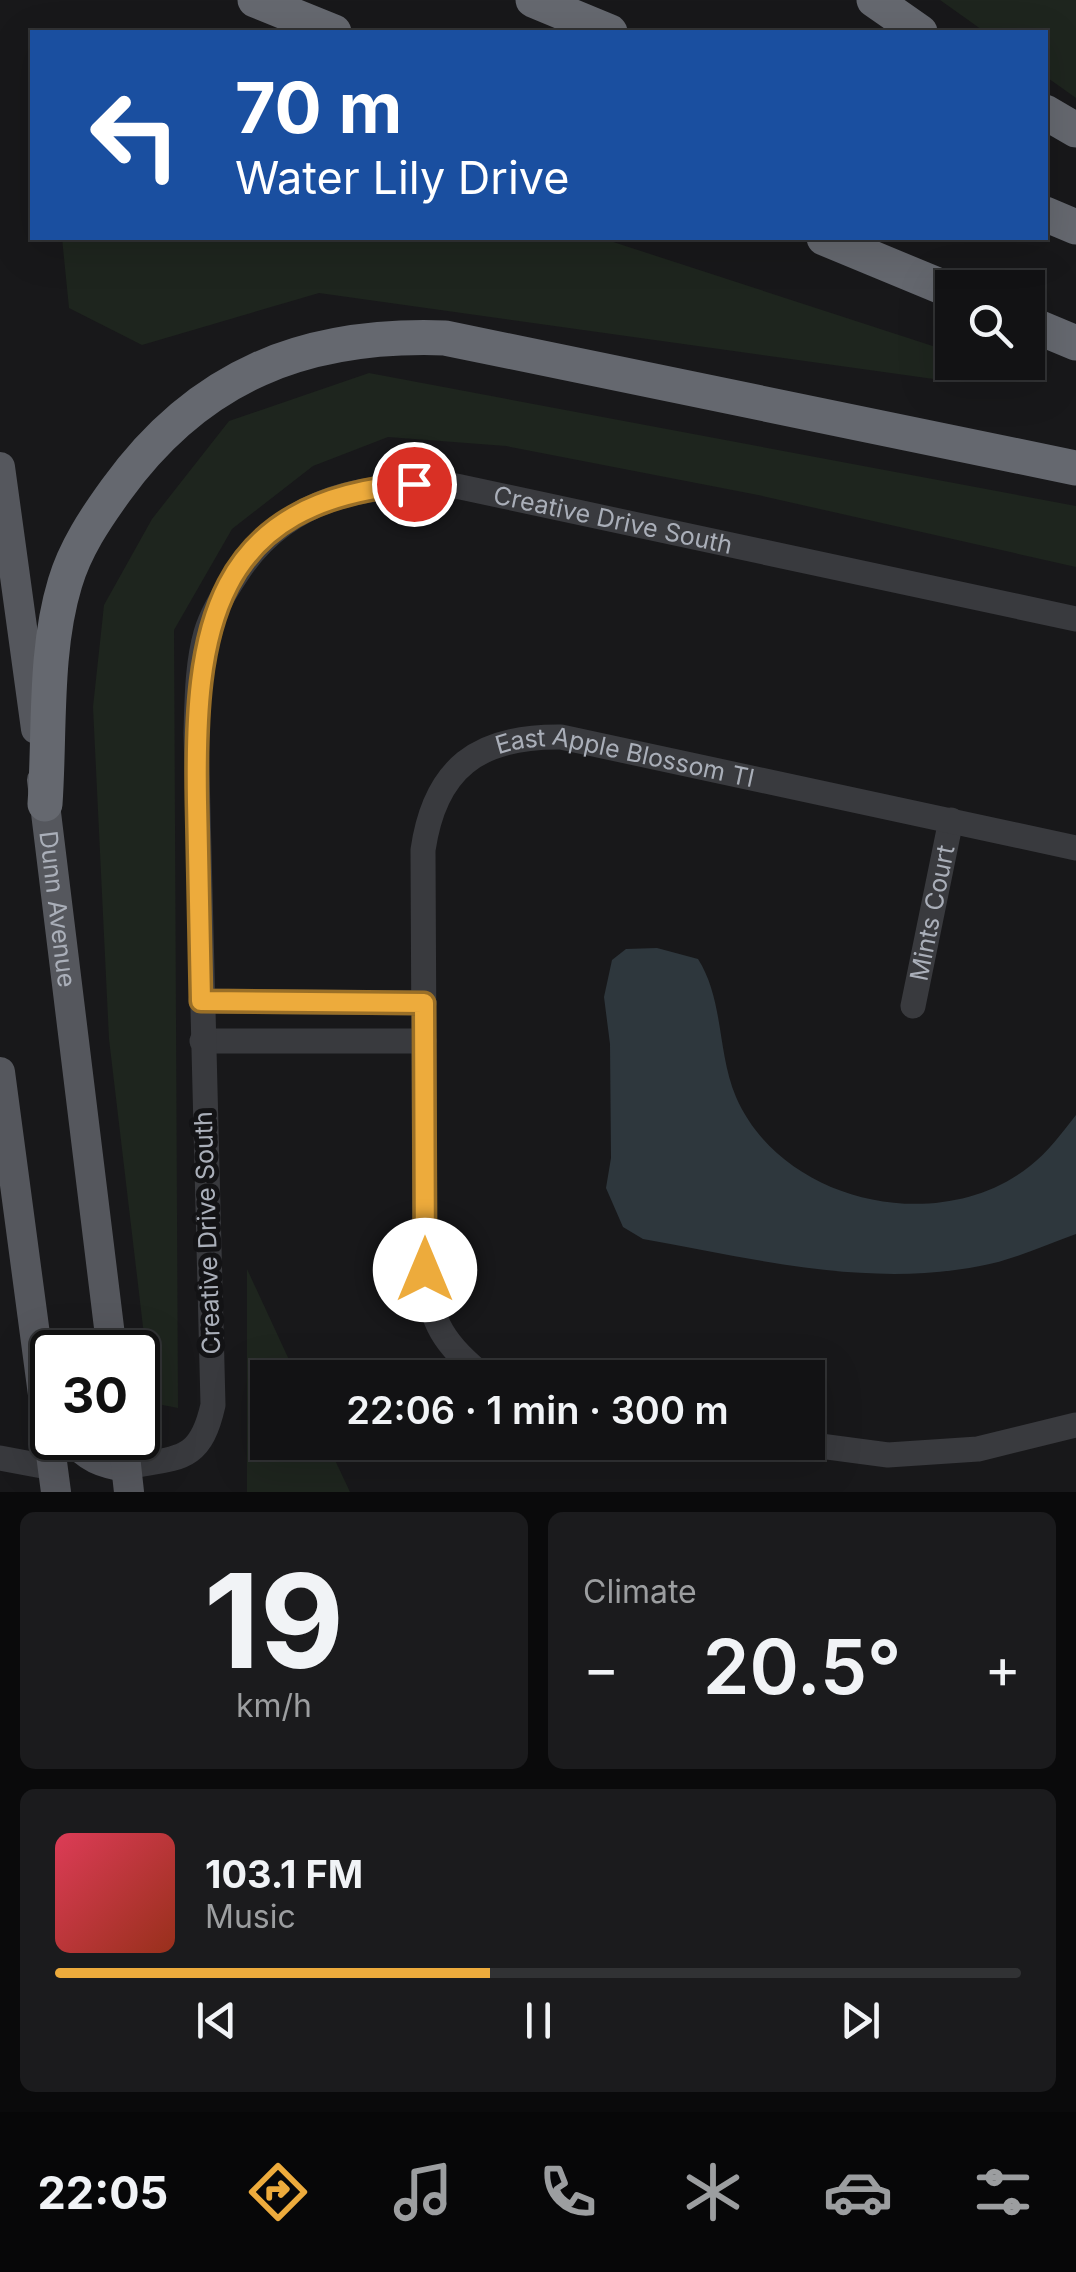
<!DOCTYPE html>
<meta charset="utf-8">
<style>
body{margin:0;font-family:Inter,sans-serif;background:#1b1b1d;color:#f1f3f6;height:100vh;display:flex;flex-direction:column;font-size:38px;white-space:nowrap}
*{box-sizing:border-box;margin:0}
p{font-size:32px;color:#9c9ea0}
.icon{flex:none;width:55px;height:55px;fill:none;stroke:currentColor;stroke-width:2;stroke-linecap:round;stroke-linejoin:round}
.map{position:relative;height:1492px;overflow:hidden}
.panel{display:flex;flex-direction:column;gap:20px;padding:20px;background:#0a0a0b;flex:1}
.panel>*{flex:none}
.hud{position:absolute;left:30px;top:30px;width:1018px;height:210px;border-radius:0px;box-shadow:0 10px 40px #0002,0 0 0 2px #313234;background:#1a4fa0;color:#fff;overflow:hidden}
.tools{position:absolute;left:935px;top:270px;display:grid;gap:20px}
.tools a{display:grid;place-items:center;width:110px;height:110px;border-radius:0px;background:#121214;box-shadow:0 10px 40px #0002,0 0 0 2px #313234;font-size:50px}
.speed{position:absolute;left:30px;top:1330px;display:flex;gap:20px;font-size:50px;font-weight:700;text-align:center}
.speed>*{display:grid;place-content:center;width:130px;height:130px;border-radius:50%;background:#121214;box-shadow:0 10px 40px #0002,0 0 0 2px #313234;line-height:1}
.speed .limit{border:5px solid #111;border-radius:15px;background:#fff;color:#111}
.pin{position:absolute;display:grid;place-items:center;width:85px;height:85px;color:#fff;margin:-42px;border:5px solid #fff;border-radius:50%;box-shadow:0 2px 10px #0007}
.me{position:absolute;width:110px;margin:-55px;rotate:0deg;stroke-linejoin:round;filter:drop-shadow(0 0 8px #0008)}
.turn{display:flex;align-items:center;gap:35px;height:210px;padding:0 40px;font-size:45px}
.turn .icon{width:130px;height:130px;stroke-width:2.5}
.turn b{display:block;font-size:70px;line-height:85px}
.big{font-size:75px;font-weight:600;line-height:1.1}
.panel .card{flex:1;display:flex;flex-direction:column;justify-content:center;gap:15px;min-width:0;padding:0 35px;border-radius:15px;background:#1b1b1d}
.panel .dial{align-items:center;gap:0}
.dial b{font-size:130px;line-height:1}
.song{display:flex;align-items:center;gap:30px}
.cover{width:120px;height:120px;border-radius:15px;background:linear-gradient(135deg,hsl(350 70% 55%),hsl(10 70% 35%))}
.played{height:10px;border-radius:5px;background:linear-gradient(90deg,#edab3c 45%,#313234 45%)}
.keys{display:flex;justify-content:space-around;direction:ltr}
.heat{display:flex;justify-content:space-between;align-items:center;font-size:55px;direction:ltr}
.panel .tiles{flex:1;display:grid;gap:20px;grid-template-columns:1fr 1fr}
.card:last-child{grid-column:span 2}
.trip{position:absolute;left:250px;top:1360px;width:575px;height:100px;border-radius:0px;background:#121214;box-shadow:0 10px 40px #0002,0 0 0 2px #313234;font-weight:600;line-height:100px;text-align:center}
.dock{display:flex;height:160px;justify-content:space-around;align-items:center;background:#070708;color:#9c9ea0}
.dock .icon{width:70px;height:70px}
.dock .current{color:#edab3c}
.dock b{font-size:45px;color:#f1f3f6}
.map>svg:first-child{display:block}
.green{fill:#1e251e}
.water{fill:#2e373d}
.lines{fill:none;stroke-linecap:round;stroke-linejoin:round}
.minor{stroke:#393a3e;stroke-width:25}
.major{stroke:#55575d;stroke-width:30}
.highway{stroke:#65686f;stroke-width:35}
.route-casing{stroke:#9a6f27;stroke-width:25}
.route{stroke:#edab3c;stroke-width:18}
.labels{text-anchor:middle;stroke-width:10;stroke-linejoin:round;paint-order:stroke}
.street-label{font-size:25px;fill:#aaafb9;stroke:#131315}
</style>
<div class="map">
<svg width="1076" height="1492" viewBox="0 0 1076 1492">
<rect width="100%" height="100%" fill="#18181a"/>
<path class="green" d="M940,0H1076V98L1045,76V32H985Z
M62,238H601L945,350L948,381L319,293L142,345L69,308Z
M369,373L1076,506V567L758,495L506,446L388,437L313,466L232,529L174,630L178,1408L152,1403L109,1039L93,707L104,605L152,519L229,421Z
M247,1269L297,1377L268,1378V1442L327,1443L350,1492H247Z"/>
<path class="water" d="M657,948L698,959C724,1000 717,1052 736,1097C782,1203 940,1238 1030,1166C1048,1152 1062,1133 1076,1115V1234C1045,1245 1013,1260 980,1266C867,1288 754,1259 643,1239L623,1227L606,1188L611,1158L610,1044L604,997L612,960L626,949Z"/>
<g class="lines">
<g class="minor">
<path d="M201,1001L424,1003"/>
<path id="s1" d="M913,1006L951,820"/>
<path d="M202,1041H424"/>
<path id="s2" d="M486,1378C445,1346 430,1323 425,1270L423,850C435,768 478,736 561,737L1076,848"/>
<path d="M790,1442L888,1455L978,1449L1076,1425"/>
<path d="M0,1458L53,1468"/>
<path id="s3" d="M126,1467C179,1457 200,1463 213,1405L196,733C197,700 197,665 206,633C212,612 226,590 238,572C289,495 369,482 456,486L1076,619"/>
</g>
<g class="major">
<path d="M0,467L36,729"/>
<path id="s4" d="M42,780L112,1352"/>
<path d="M0,1072L56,1492"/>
<path d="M72,1438C87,1458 102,1463 126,1467"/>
<path d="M123,1438L129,1492"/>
</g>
<path class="highway" d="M255,0L334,32
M533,0L610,32
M874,0L920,32
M1045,112L1076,130
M1045,214L1076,227
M824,238L952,291
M1028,323L1076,343
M45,804C50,733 44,652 65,583C75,549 95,519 116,490C199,375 305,333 445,338L1076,468"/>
</g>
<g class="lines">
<defs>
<path id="route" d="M414,484C211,500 194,630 197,802C198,868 200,935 201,1001L424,1003L425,1270"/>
</defs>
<use href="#route" class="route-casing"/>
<use href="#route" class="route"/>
</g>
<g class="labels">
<g class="street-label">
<text dy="9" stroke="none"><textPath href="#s3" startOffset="1368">Creative Drive South</textPath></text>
<text dy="9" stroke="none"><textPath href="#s2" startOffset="815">East Apple Blossom Tl</textPath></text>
<text dy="9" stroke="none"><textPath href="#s4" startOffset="130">Dunn Avenue</textPath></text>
<text dy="9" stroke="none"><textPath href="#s1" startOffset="95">Mints Court</textPath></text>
<text transform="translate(207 1233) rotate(-92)" y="9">Creative Drive South</text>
</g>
</g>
</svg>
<div class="tools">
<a><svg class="icon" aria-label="search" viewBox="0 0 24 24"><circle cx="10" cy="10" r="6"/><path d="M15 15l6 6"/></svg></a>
</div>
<div class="speed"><div class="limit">30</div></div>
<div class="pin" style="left:414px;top:484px;background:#d93025"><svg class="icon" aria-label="arrive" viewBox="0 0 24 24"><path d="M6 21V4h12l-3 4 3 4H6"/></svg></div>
<svg class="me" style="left:425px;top:1270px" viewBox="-20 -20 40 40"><circle r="19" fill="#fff"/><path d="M0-13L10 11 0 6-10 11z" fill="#edab3c"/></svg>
<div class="trip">22:06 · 1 min · 300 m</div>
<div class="hud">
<div class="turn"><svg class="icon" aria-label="left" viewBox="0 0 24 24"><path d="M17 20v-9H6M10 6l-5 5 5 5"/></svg><div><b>70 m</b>Water Lily Drive</div></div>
</div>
</div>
<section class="panel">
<div class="tiles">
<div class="card dial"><b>19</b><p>km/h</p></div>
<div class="card"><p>Climate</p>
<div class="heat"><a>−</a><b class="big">20.5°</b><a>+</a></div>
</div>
<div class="card">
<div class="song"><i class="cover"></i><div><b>103.1 FM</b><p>Music</p></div></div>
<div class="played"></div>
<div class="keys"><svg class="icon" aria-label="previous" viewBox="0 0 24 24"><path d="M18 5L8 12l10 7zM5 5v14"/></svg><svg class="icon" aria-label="pause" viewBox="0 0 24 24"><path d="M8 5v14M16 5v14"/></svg><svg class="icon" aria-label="next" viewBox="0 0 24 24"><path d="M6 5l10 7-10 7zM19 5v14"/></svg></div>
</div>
</div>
</section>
<nav class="dock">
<b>22:05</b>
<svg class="icon current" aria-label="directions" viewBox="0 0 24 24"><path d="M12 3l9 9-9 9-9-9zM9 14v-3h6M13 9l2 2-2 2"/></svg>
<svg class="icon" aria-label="music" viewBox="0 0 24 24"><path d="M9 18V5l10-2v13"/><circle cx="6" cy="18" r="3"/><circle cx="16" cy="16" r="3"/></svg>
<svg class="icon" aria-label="phone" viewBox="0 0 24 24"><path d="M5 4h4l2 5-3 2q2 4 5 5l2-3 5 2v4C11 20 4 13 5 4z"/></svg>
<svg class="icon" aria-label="climate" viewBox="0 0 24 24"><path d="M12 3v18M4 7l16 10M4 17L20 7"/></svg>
<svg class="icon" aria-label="car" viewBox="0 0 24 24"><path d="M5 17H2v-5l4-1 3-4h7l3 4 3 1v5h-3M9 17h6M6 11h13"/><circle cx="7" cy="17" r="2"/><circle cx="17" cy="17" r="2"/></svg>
<svg class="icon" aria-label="filters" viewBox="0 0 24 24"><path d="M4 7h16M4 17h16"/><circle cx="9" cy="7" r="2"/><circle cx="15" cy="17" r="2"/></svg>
</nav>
